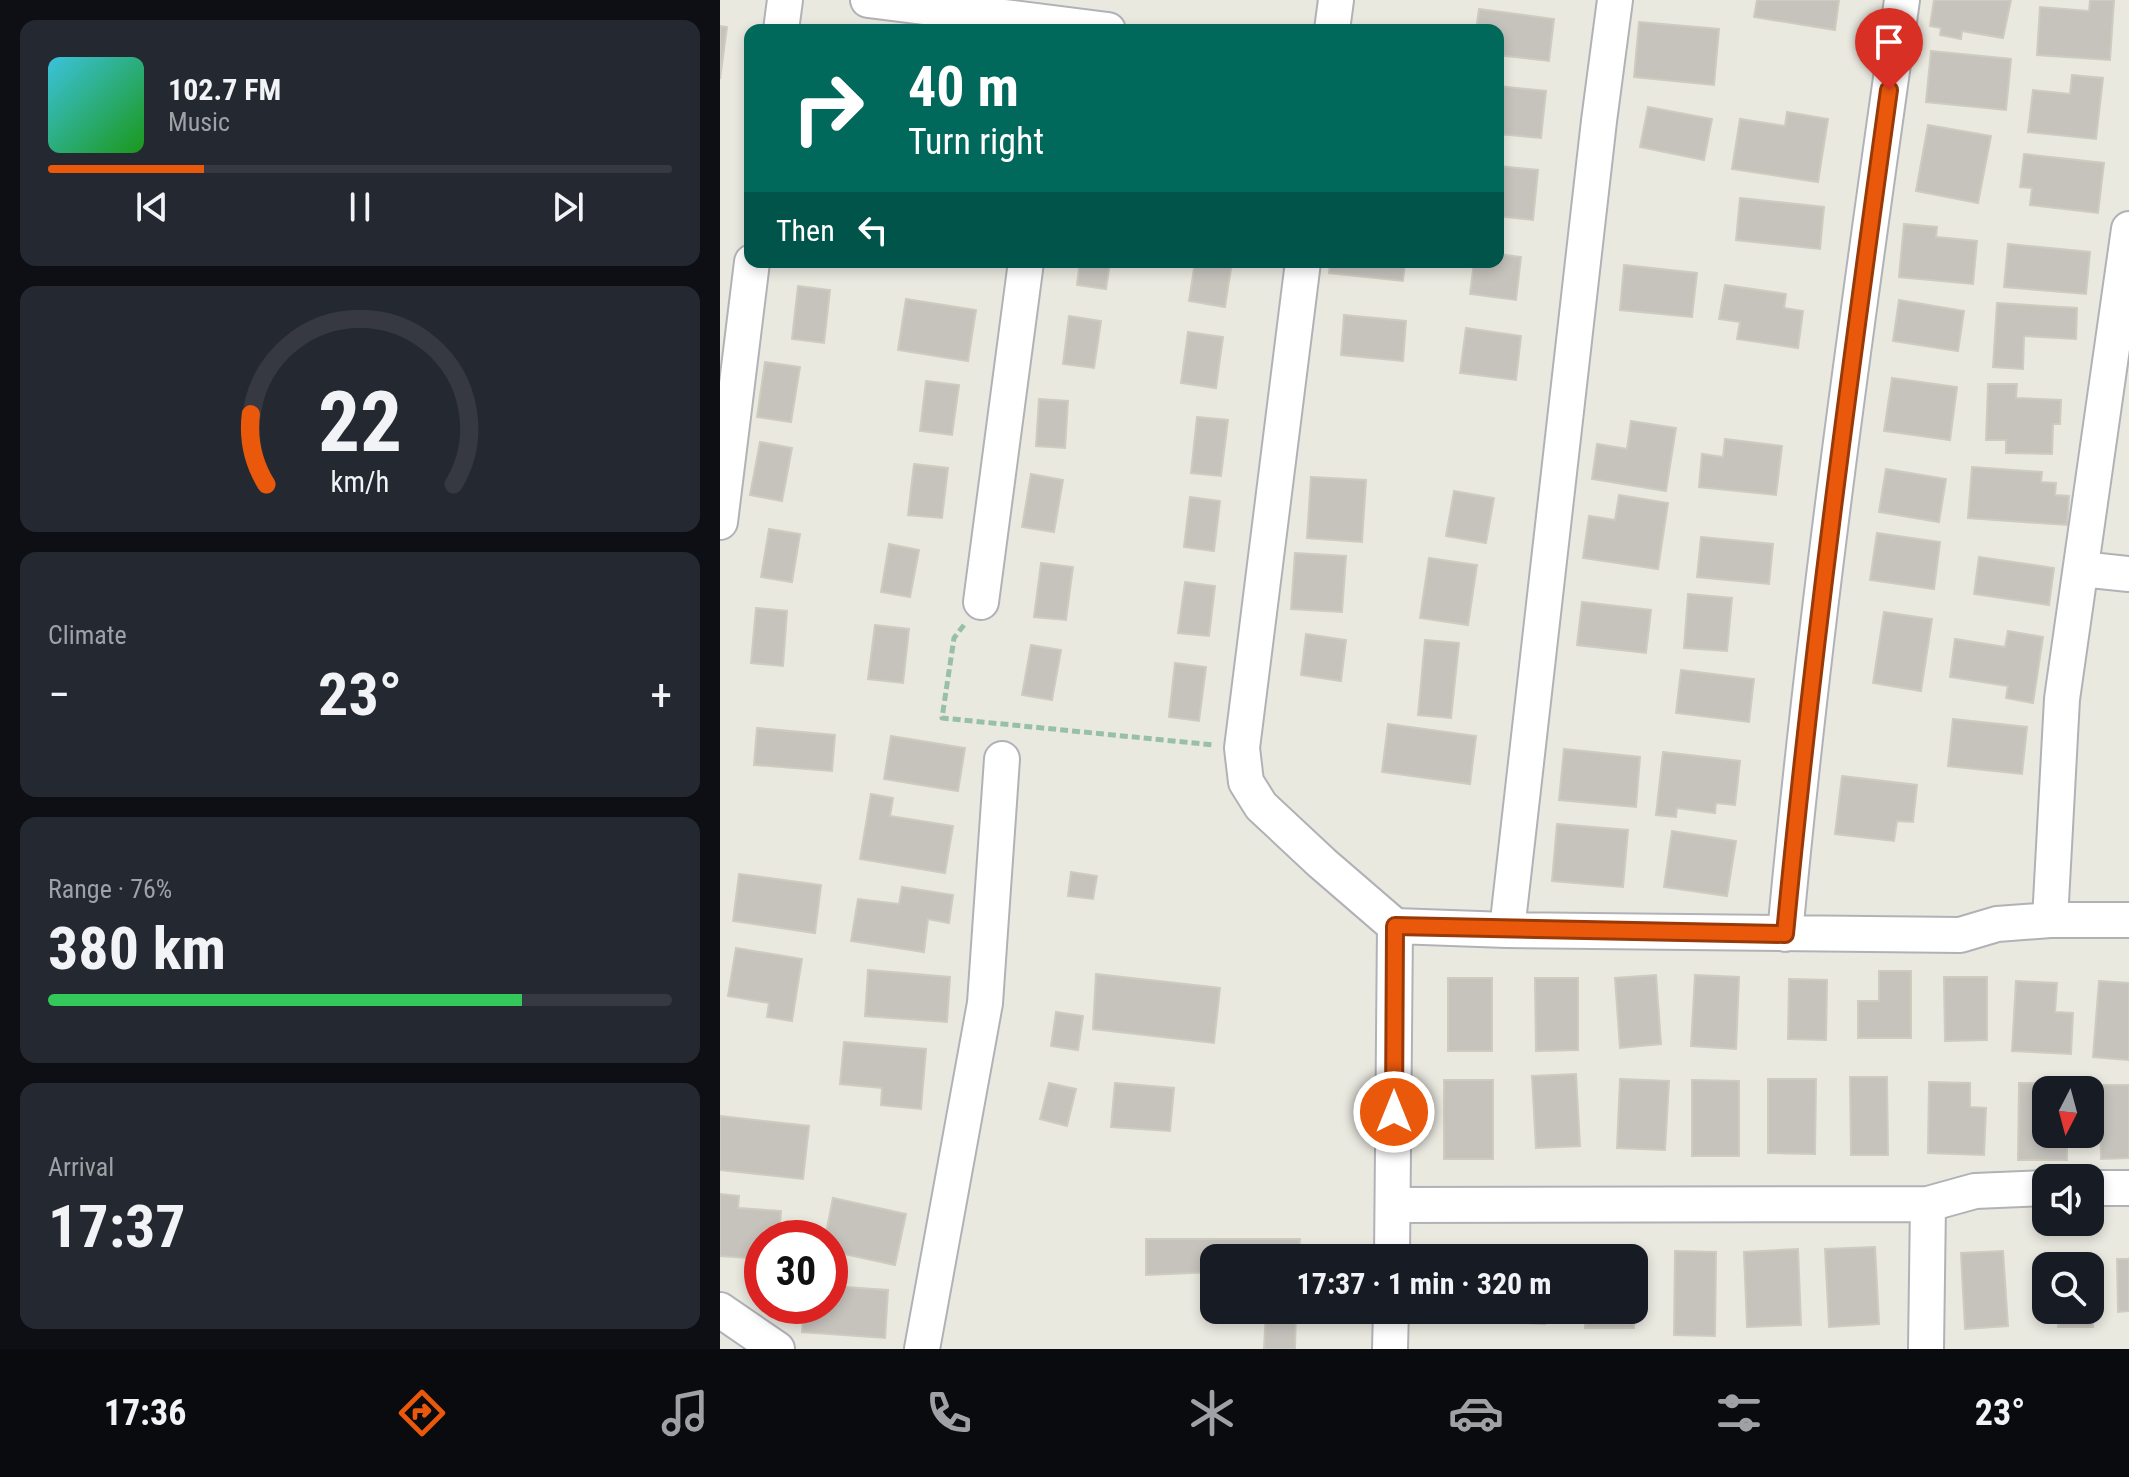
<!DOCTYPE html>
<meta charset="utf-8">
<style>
body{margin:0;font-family:"Roboto Condensed",sans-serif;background:#242831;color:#f1f3f6;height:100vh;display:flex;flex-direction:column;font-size:30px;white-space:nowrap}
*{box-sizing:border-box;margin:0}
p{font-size:26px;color:#9ea1a6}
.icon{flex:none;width:44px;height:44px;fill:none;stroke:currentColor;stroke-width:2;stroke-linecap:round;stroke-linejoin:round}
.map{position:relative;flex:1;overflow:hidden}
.sheet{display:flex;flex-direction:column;gap:20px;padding:20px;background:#0d0f14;width:720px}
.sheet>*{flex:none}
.hud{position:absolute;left:24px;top:24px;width:760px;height:244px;border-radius:16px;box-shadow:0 4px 12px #0003;background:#00695c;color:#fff;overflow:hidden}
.needle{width:52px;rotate:186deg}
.controls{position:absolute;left:1312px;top:1076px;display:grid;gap:16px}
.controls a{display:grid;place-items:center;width:72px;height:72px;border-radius:16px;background:#171b24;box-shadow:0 4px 12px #0003;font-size:40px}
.speed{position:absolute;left:24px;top:1220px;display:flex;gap:16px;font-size:40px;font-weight:700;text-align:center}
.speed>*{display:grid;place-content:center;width:104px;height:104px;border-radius:50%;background:#171b24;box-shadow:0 4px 12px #0003;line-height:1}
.speed .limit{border:12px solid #d22;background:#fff;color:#111}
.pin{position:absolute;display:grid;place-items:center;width:68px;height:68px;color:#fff;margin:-82px -34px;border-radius:50% 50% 50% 0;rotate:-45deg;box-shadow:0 0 8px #0007}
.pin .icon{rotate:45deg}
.me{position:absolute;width:88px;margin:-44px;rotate:0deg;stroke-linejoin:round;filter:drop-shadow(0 0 6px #0008)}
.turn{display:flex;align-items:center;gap:28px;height:168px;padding:0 32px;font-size:36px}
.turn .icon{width:104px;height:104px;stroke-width:2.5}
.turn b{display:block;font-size:56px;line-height:68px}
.then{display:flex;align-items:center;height:76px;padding:0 32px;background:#0003;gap:16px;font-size:30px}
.big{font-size:60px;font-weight:700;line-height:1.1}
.sheet .card{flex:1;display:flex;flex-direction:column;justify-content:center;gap:12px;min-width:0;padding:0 28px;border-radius:16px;background:#242831}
.sheet .dial{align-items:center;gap:0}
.dial svg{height:208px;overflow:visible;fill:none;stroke:#363941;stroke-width:7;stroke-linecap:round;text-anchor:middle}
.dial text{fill:#f1f3f6;stroke:none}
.song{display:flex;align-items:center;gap:24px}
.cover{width:96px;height:96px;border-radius:12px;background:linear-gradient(135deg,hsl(190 70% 55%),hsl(120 70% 35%))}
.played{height:8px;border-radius:4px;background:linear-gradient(90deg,#ea580c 25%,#363941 25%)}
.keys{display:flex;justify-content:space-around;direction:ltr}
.heat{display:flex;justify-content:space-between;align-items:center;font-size:44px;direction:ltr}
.charge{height:12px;border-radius:6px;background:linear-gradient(90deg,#34c759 76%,#363941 0)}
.trip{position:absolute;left:480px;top:1244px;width:448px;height:80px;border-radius:16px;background:#171b24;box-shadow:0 4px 12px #0003;font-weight:700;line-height:80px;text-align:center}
.tab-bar{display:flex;height:128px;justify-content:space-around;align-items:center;background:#090b0e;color:#9ea1a6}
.tab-bar .icon{width:56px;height:56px}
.tab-bar .selected{color:#ea580c}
.tab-bar b{font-size:36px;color:#f1f3f6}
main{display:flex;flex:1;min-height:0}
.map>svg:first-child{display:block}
.building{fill:#c6c3bd;stroke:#cecbbf;stroke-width:2}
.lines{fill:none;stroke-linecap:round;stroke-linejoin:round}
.minor-casing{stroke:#b1b2b7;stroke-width:38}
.path{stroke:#98c0a8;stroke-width:5;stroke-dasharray:8 4;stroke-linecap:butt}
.minor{stroke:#fff;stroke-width:34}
.route-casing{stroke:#983908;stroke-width:20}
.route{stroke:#ea580c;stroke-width:14}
</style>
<main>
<section class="sheet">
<div class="card">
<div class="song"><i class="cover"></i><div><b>102.7 FM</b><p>Music</p></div></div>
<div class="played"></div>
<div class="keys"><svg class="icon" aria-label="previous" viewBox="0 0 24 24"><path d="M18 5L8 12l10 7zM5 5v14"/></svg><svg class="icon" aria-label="pause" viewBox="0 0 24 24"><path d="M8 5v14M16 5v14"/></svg><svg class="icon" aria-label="next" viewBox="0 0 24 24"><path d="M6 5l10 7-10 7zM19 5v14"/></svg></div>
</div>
<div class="card dial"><svg viewBox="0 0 100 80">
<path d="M14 69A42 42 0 1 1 86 69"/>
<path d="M14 69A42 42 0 0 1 8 42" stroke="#ea580c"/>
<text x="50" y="56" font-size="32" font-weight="700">22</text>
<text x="50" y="72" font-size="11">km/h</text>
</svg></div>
<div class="card"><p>Climate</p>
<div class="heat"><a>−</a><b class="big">23°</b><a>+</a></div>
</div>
<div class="card"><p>Range · 76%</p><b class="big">380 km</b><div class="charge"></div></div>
<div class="card"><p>Arrival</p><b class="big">17:37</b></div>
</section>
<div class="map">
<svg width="1409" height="1349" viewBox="0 0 1409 1349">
<rect width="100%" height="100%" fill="#eae9e0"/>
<path class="building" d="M1037,0H1119L1115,30L1034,17Z
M1214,0H1291L1283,38L1242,31L1241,39L1220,35L1221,28L1210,26Z
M1370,0H1394L1390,60L1317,55L1320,7L1369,11Z
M759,9L834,19L829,61L778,55V30H756Z
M919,22L999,29L994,85L914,77Z
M0,26L7,27L0,79Z
M1211,51L1291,59L1286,110L1206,102Z
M1352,75L1383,78L1376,139L1308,132L1313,90L1350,94Z
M778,86L826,91L821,138L778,134Z
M928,107L992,119L984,160L920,147Z
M1067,112L1108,119L1098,182L1012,169L1020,119L1065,126Z
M1208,125L1271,136L1258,203L1196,191Z
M1304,154L1384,163L1378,213L1310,205L1312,188L1300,187Z
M778,166L818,170L813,220L778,216Z
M1020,198L1104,207L1100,249L1016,240Z
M1184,224L1217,227L1216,237L1257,241L1253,284L1179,277Z
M1288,244L1370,252L1366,294L1284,287Z
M778,254L801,257L796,300L750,294L754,262H778Z
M360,262H390L386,289L357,285Z
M475,262H512L505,307L469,301Z
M610,262H685L683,281L609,273Z
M904,265L977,273L972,317L900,310Z
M1005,285L1066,294L1064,308L1083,311L1078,348L1017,339L1020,322L999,319Z
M78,286L110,290L104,343L72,339Z
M186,299L256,310L248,361L178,350Z
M1179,300L1244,311L1238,351L1173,341Z
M1277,303L1357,308L1356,339L1304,336L1303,369L1273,367Z
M624,315L686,321L683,361L621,355Z
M349,316L381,321L374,368L343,364Z
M746,328L801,336L796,380L740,373Z
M468,332L503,337L496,388L461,383Z
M45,362L80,367L71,422L37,417Z
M1172,378L1237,387L1230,440L1164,431Z
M206,381L239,385L232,435L200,431Z
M1268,384H1297L1296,398L1341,400L1340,424H1333L1332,454L1286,453V440H1266Z
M319,399L348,401L345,448L316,446Z
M477,417L508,420L501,476L471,473Z
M911,421L956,428L946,491L872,479L877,444L907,449Z
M1005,439L1062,446L1056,495L979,487L982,454L1003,457Z
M40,442L72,448L62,501L30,495Z
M194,464L228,468L222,518L188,515Z
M1252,467L1322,472L1321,482L1336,483L1335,495L1349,496L1347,525L1248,518Z
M1166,469L1226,479L1219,522L1159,512Z
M311,474L343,480L334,532L302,527Z
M591,477L646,480L642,542L587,538Z
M734,491L774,498L766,543L726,536Z
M899,495L948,503L938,569L863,558L869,516L895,520Z
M470,497L500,501L494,551L464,547Z
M49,529L80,534L72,582L41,577Z
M1157,533L1220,542L1214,589L1150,580Z
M981,537L1053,544L1049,584L977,577Z
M169,544L199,550L190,597L161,592Z
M575,553L626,556L622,612L571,609Z
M1259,557L1334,568L1329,605L1254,594Z
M709,558L757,565L748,625L700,618Z
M321,563L353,567L346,620L314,617Z
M465,582L495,586L489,636L458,633Z
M968,594L1012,598L1007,651L964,648Z
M862,602L931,610L926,653L857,645Z
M36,608L67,611L63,666L31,663Z
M1164,612L1212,619L1201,691L1153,683Z
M155,625L189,629L183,683L148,679Z
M1288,631L1323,637L1313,703L1286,698L1288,686L1230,677L1235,639L1285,647Z
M586,634L626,640L621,681L581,675Z
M705,640L739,643L731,718L698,715Z
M311,645L341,650L332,700L302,695Z
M455,663L486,667L479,721L449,717Z
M961,670L1034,679L1029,722L956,713Z
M1233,719L1307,727L1302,774L1228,766Z
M668,724L756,736L750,784L662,772Z
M37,728L115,735L112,771L34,765Z
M171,736L245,748L238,791L164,779Z
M844,749L920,757L916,807L839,800Z
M943,752L1020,761L1015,805L996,803L995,813L957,808L956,817L936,815Z
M1122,776L1197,785L1193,822L1177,821L1174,841L1115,834Z
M151,794L173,798L170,816L233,826L225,873L140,859Z
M837,824L908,830L903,887L832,881Z
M952,831L1016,841L1007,896L944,887Z
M351,872L377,876L373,899L348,896Z
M19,874L101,885L95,933L13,921Z
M182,887L233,895L229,923L208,919L204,952L131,941L138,899L179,904Z
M16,948L82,959L72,1021L47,1017L49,1003L8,996Z
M148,970L230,977L227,1022L145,1016Z
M1159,971H1191V1038H1138V1001H1159Z
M376,974L500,988L494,1043L373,1029Z
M936,975L941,1044L900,1048L895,978Z
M975,975L1019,977L1016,1049L971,1046Z
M1224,977H1267V1040L1225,1041Z
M728,978H772V1051H728Z
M815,978H858V1050L816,1051Z
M1069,979L1107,980L1106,1040L1068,1039Z
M1296,981L1337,983L1335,1012L1353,1013L1351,1054L1292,1051Z
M1379,981L1409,983V1060L1373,1057Z
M336,1012L363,1016L358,1050L331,1046Z
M124,1042L206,1049L201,1109L161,1105L162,1088L120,1084Z
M856,1074L860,1146L816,1148L812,1076Z
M1130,1077H1167L1168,1155H1131Z
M900,1079L949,1081L945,1150L897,1148Z
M1048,1079H1096L1095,1154L1048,1153Z
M724,1080H773V1159H724Z
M972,1080L1019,1081V1156H972Z
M1209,1082L1250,1083V1107L1266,1108L1264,1155L1208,1153Z
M329,1083L356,1089L347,1126L320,1119Z
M395,1083L454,1088L450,1131L391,1127Z
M1299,1083H1347V1090H1326V1134H1347V1160H1298Z
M1379,1085H1409V1158L1381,1159Z
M0,1116L89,1126L83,1179L0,1170Z
M0,1194L19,1196L18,1208L61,1211L59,1238H42V1259L0,1256Z
M113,1198L186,1214L175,1265L110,1251V1238H105Z
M426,1239H580L579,1258H494V1272L426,1275Z
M1155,1247L1159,1324L1109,1327L1105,1249Z
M1078,1249L1081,1325L1027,1327L1024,1252Z
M955,1251L996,1252L995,1336L954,1335Z
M1283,1251L1288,1326L1245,1329L1241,1253Z
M864,1254H913V1258H864Z
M1337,1259H1372L1373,1327H1338V1310H1370V1266H1337Z
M1397,1259H1409V1311L1398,1312Z
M110,1286L168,1290L165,1338L82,1332L84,1306H110Z
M546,1310H576L575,1349H544Z
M781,1310H826L825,1324L780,1322Z
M865,1310H914V1328H865Z"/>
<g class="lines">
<defs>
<path id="minor" d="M148,0L388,30
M61,30L65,0
M612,30L616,0
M583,262L522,748L526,782L541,806L602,863L675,926L672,1258
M0,522L32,262
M1361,569L1409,574
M261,602L306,262
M1330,920L1342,699L1409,229
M675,926L787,930L1240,935L1277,924L1330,920H1409
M787,930L879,121L895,0
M1065,934C1094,621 1138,311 1182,0
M1370,1188H1409
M673,1205L1208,1204L1255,1191L1326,1188
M0,1310L57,1349
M202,1349L265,1003L282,759
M670,1349L671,1310
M1206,1349L1208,1204"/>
</defs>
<use href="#minor" class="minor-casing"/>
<path class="path" d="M244,625L234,638L222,718L494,745"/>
<use href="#minor" class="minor"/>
</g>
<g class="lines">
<defs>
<path id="route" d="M674,1112L675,926L1065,934C1092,652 1130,371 1169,90"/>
</defs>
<use href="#route" class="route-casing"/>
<use href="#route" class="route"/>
</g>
</svg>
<div class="controls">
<a><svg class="needle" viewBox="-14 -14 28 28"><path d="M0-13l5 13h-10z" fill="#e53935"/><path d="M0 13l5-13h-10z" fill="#9ea1a6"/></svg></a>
<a><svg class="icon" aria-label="sound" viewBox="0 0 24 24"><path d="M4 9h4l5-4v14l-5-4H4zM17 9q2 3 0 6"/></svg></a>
<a><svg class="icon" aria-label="search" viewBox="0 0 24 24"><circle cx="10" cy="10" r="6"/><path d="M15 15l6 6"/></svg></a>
</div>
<div class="speed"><div class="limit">30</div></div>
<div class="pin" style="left:1169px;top:90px;background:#d93025"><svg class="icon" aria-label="arrive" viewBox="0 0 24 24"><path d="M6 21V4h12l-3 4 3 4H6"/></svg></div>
<svg class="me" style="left:674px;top:1112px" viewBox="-20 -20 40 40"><circle r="17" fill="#ea580c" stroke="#fff" stroke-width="3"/><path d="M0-11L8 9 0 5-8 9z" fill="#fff"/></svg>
<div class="trip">17:37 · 1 min · 320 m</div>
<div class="hud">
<div class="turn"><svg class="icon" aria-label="right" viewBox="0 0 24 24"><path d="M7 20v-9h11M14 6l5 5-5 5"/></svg><div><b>40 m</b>Turn right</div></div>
<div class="then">Then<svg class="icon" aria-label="left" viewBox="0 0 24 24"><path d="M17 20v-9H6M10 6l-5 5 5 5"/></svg></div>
</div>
</div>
</main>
<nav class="tab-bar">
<b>17:36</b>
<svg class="icon selected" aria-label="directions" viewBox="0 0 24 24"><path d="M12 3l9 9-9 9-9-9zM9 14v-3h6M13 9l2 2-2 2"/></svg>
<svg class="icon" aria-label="music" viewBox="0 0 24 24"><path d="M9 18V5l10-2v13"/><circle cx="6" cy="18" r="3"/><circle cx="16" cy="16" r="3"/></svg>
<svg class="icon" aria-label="phone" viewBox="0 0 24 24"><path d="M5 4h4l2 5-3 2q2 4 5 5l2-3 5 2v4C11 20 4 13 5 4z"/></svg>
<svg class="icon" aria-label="climate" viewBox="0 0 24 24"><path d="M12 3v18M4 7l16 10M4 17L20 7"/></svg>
<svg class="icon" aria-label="car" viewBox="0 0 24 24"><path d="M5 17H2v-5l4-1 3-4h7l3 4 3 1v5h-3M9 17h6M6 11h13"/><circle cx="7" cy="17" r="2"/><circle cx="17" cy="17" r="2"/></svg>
<svg class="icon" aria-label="filters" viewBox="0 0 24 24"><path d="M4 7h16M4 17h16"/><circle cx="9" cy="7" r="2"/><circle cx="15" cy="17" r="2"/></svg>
<b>23°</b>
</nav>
